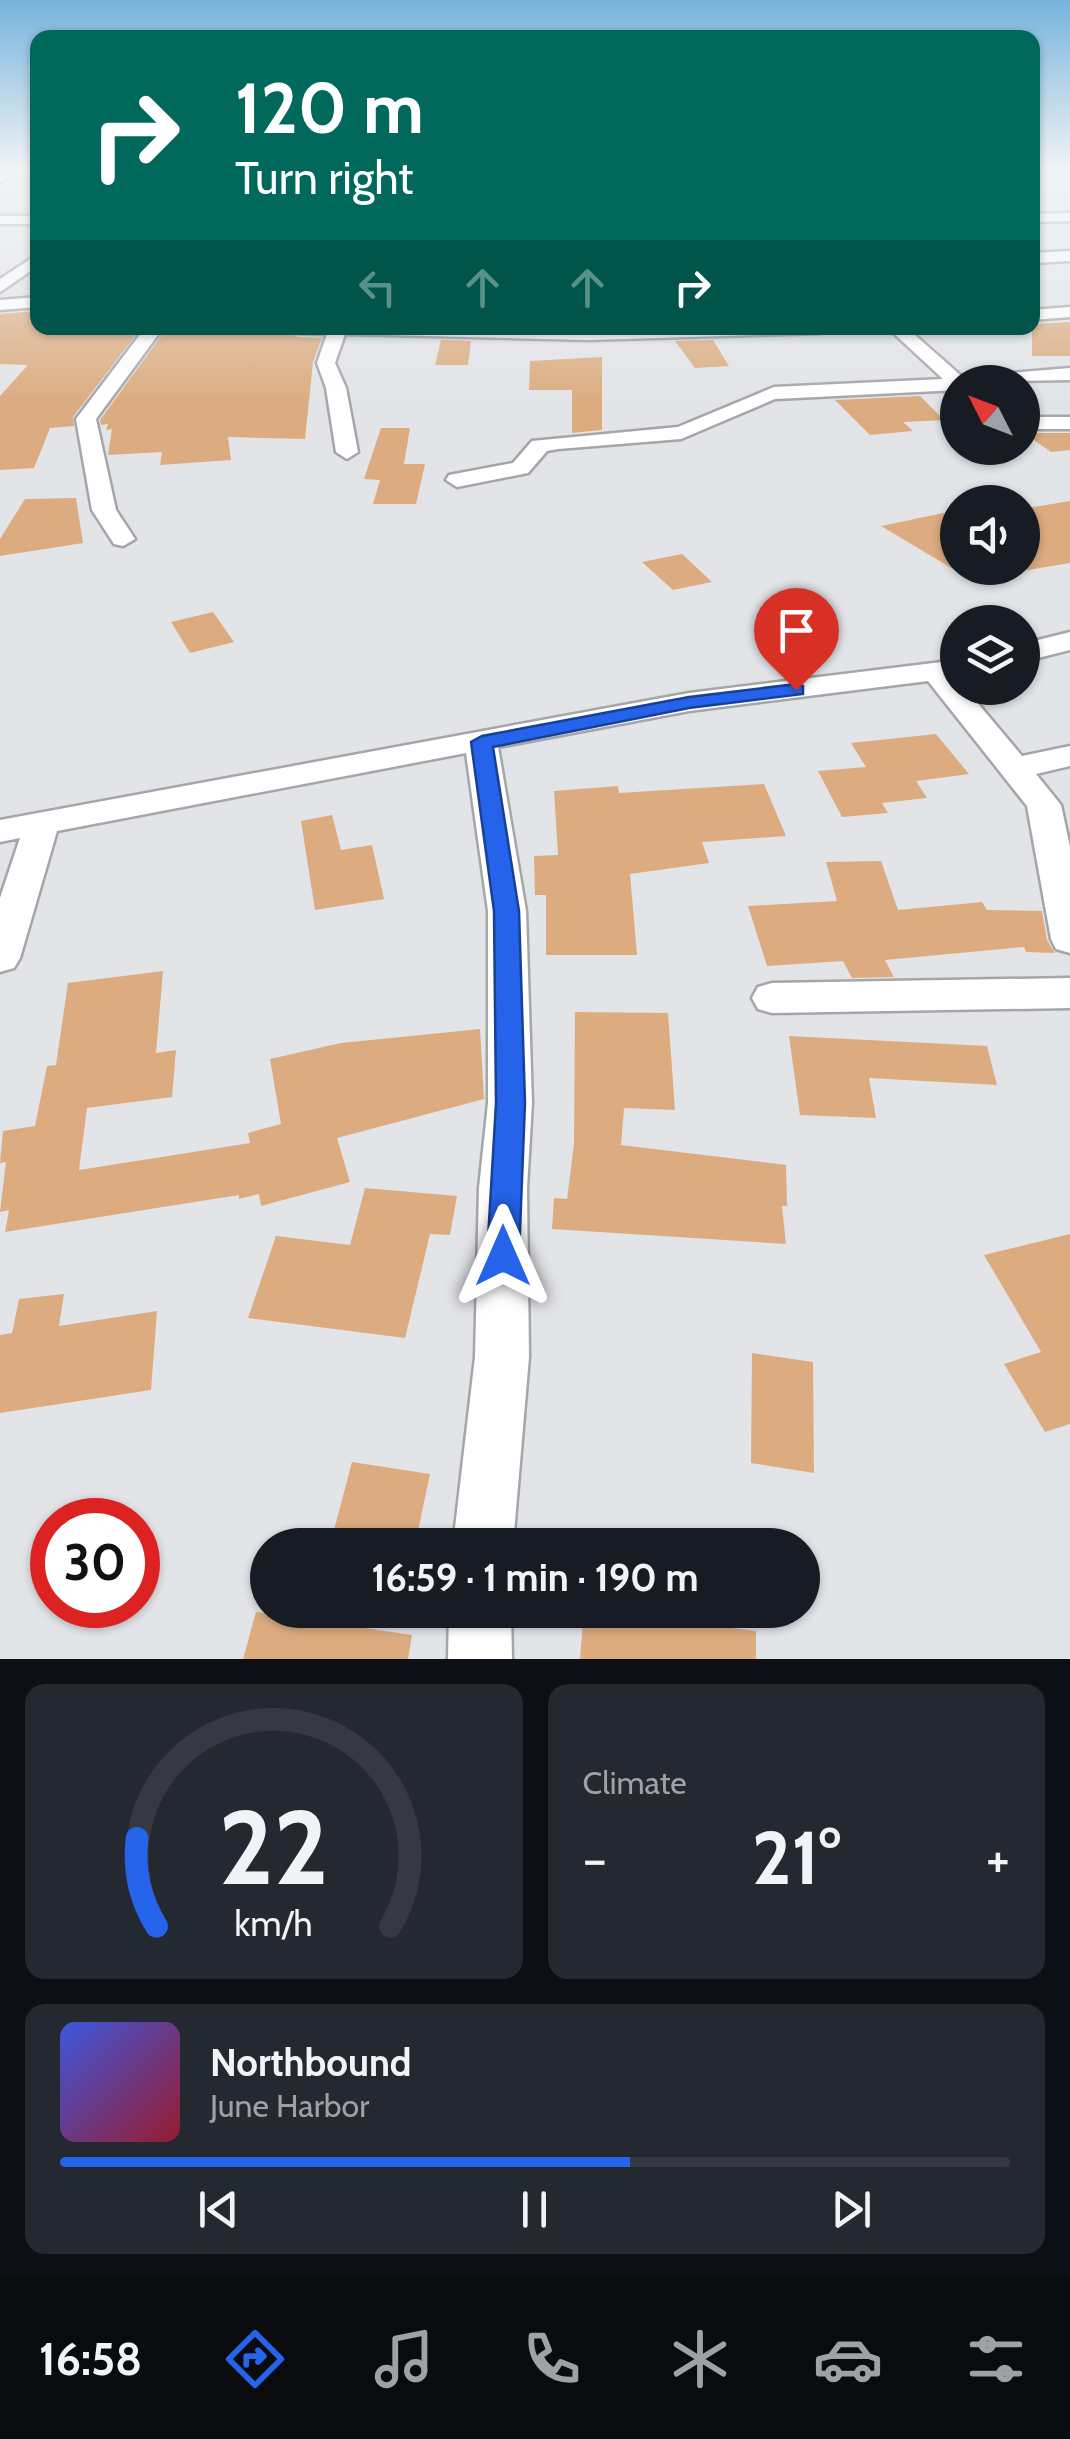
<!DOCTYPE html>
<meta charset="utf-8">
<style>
body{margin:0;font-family:Cabin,sans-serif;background:#242831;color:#f1f3f6;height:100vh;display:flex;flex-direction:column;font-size:38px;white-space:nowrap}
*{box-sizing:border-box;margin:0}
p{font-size:32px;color:#9ea1a6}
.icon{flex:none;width:55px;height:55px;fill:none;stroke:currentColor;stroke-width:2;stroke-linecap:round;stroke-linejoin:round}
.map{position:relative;height:1659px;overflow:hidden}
.details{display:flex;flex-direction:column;gap:25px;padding:25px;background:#0d0f14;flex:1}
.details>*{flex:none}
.guide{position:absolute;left:30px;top:30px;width:1010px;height:305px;border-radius:20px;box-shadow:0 2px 8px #0004;background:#00695c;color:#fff;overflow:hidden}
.needle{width:65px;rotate:312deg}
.tools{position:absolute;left:940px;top:365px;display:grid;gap:20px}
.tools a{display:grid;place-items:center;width:100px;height:100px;border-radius:50%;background:#171b24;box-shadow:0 2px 8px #0004;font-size:50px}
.speed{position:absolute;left:30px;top:1498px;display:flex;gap:20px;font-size:50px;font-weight:700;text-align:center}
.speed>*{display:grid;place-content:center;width:130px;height:130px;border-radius:50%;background:#171b24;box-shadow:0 2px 8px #0004;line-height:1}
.speed .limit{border:15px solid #d22;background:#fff;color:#111}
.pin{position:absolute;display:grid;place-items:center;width:85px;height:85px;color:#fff;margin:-102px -42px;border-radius:50% 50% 50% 0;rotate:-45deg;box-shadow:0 0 10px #0007}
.pin .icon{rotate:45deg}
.me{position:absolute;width:110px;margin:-55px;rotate:0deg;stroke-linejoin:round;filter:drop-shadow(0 0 8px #0008)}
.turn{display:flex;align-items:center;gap:35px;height:210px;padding:0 40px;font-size:45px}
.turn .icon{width:130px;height:130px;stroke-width:2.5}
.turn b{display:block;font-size:70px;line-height:85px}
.lanes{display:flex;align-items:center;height:95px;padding:0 40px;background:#0003;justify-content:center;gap:50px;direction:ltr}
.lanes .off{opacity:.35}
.big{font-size:75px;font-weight:700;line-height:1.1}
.details .widget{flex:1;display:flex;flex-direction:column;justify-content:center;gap:15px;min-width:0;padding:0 35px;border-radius:20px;background:#242831}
.details .dial{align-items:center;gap:0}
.dial svg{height:260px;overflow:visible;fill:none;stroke:#363941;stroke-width:7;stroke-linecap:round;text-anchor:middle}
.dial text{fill:#f1f3f6;stroke:none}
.song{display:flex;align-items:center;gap:30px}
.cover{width:120px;height:120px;border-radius:15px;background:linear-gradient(135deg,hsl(230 70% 55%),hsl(350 70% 35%))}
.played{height:10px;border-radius:5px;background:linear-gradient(90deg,#2563eb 60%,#363941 60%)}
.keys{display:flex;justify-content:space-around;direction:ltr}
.heat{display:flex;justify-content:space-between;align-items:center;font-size:55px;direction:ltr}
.details .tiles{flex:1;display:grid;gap:25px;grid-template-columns:1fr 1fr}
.widget:last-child{grid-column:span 2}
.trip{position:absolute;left:250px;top:1528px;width:570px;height:100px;border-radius:50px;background:#171b24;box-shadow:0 2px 8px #0004;font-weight:700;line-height:100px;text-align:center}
.menu{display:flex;height:160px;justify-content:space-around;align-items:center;background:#090b0e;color:#9ea1a6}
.menu .icon{width:70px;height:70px}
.menu .selected{color:#2563eb}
.menu b{font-size:45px;color:#f1f3f6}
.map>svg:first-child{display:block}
.building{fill:#dcac80}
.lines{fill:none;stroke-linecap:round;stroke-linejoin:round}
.minor-casing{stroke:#a4a6aa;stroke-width:5}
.minor{fill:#fff;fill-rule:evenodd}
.route{fill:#2563eb;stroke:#184099;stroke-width:2.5}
</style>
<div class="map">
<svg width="1070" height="1659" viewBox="0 0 1070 1659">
<rect width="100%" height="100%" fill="#e2e4e8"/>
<path class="building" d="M38,311V328H141L73,417L74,426L50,428L34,468L0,470V396L28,365L0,364V314Z
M1070,322V356H1032V324Z
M167,328L286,330L298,337L322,338L313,362L305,439L228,437L231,460L160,465L162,452L108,455L112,429L106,430L108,424L101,425L100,420Z
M441,340L471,341L468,365H435Z
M713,340L729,366L695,368L675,341Z
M602,357V430L572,433V390H529L530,361Z
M920,396L944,420L903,422L913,431L870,435L835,400Z
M381,428H410L404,464H425L416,504H373L380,480L364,479Z
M1024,433H1070V450L1051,452Z
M76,498L83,543L0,556V539L25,499Z
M1070,501V563L1022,571V509Z
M958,510V572L881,526Z
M682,554L712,582L673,590L642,562Z
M213,612L234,642L190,653L171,622Z
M936,734L969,774L916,781L927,798L882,803L888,813L842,817L818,771L866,767L851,743Z
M764,784L786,836L702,842L709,863L630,874L637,955H546V895H535L534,856L558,855L554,791L618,786L619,793Z
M332,815L341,850L372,845L384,899L315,910L301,821Z
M881,861L898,910L982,902L987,910L1042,911L1047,940L1055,953L1026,952L1024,947L885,960L894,977L852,978L843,961L767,966L748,906L837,901L826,862Z
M163,971L156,1053L176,1050L172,1097L87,1108L79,1170L250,1143L248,1133L281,1124L270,1059L341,1043L480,1029L484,1099L337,1138L350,1182L261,1206L259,1194L239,1199V1195L5,1232L9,1210L0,1212L6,1162L0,1163L3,1131L35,1126L47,1066L56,1065L68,983Z
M575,1012L668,1013L675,1110L624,1108L621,1145L786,1165L787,1206H782L786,1244L552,1229L554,1198L567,1199L574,1144Z
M789,1036L987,1046L997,1085L869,1078L876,1118L800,1115Z
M365,1188L457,1196L450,1235L430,1234L405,1338L248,1318L276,1236L350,1245Z
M1070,1234V1424L1045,1432L1004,1364L1041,1352L984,1255Z
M64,1294L59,1326L157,1311L151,1390L0,1413V1335L12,1333L19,1299Z
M752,1353L813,1362L814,1473L751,1463Z
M352,1462L430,1474L415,1545H330Z
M584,1610L756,1631V1659H580Z
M256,1612L412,1635L408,1659H243Z"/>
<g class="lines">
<defs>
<path id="minor" d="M17,171L0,182V173Z
M1032,171H1063L1032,177Z
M1070,213V221L1032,222V214Z
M0,216H38V224H0Z
M1070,251V261L1032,263V253Z
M38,254V266L0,292V279Z
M38,297V307L0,310V300Z
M1070,307V317L1032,320V310Z
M145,328H163L96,419L116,510L135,539L123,546L114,544L92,510L76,419Z
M289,328H830L821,333L588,340L345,334L335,363L346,388L358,452L347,459L336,452L326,388L317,363L327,334L298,333Z
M888,328H907L967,381L976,376L1070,368V380L958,382V390L775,399L681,439L558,449L547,451L528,473L457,487L446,480L449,475L513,463L532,441L678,427L774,387L943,379Z
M1022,417H1070V429H1022Z
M1070,632V650L1022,662V644Z
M958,660V688H965L1022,756L1070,746V766L1036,774L1061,805L1070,847V953L1056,949L1051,939L1027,806L928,681L689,711L498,747L526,911L532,1103L527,1188L529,1357L513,1545H453L475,1357L479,1188L488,1103V911L466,753L57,831L20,958L14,968L0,972V898L20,838L0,842V820L689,693Z
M1070,978V1008L772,1013L758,1009L752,998L758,987L772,983Z
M449,1610H511L512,1659H448Z"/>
</defs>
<use href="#minor" class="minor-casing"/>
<use href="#minor" class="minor"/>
</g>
<linearGradient id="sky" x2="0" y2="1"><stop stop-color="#76b4dd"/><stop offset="0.42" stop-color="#f2f3f5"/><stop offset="1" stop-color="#f2f3f5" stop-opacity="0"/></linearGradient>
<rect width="1070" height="403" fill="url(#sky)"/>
<path class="route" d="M796,684L803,686V694L689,708L493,747L519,911L525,1103L519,1256L514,1266L503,1270L491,1266L487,1256L496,1103L494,911L471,742L482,736L689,697Z"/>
</svg>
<div class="tools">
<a><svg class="needle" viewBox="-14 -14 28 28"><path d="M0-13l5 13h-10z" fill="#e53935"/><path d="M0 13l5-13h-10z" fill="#9ea1a6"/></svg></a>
<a><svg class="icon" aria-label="sound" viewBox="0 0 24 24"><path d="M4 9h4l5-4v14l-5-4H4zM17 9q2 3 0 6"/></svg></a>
<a><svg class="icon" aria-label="layers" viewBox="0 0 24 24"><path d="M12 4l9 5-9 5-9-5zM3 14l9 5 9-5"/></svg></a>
</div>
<div class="speed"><div class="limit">30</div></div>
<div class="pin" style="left:796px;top:690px;background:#d93025"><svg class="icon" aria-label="arrive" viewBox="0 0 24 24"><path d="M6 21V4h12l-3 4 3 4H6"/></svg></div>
<svg class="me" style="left:503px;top:1256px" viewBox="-20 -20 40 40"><path d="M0-17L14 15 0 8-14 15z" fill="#2563eb" stroke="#fff" stroke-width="4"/></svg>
<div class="trip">16:59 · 1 min · 190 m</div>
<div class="guide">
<div class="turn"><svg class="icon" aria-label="right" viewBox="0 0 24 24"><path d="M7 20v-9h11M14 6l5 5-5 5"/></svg><div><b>120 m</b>Turn right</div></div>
<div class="lanes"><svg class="icon off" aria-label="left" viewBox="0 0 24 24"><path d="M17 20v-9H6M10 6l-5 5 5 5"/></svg><svg class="icon off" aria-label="ahead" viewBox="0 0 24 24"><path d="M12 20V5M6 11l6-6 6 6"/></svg><svg class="icon off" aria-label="ahead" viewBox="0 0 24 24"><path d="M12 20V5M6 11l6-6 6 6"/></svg><svg class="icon" aria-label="right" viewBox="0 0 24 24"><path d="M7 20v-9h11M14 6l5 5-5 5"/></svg></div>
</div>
</div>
<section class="details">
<div class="tiles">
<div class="widget dial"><svg viewBox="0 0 100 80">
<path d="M14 69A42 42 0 1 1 86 69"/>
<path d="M14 69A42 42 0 0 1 8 42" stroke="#2563eb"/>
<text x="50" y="56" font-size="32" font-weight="700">22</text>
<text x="50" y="72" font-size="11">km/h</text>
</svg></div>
<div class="widget"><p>Climate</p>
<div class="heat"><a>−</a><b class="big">21°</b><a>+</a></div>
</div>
<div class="widget">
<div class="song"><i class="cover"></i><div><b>Northbound</b><p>June Harbor</p></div></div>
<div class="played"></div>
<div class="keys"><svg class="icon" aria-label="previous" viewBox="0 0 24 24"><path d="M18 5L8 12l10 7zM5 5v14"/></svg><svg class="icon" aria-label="pause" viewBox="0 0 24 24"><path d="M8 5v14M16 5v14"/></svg><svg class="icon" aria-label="next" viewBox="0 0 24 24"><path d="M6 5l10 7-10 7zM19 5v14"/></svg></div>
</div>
</div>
</section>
<nav class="menu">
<b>16:58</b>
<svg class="icon selected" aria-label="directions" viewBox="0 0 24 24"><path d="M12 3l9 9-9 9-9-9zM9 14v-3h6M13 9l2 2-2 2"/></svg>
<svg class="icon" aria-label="music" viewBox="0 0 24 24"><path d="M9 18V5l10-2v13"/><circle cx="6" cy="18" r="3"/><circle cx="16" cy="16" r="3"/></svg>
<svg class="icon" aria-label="phone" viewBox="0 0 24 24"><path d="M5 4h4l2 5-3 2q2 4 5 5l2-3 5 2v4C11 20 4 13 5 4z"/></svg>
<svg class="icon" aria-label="climate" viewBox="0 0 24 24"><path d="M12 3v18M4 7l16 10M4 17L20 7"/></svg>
<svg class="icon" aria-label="car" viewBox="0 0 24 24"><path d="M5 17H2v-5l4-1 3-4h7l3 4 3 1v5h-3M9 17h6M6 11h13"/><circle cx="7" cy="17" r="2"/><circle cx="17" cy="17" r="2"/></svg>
<svg class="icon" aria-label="filters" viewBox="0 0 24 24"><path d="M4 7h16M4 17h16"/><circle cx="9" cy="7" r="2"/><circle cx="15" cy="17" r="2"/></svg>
</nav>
